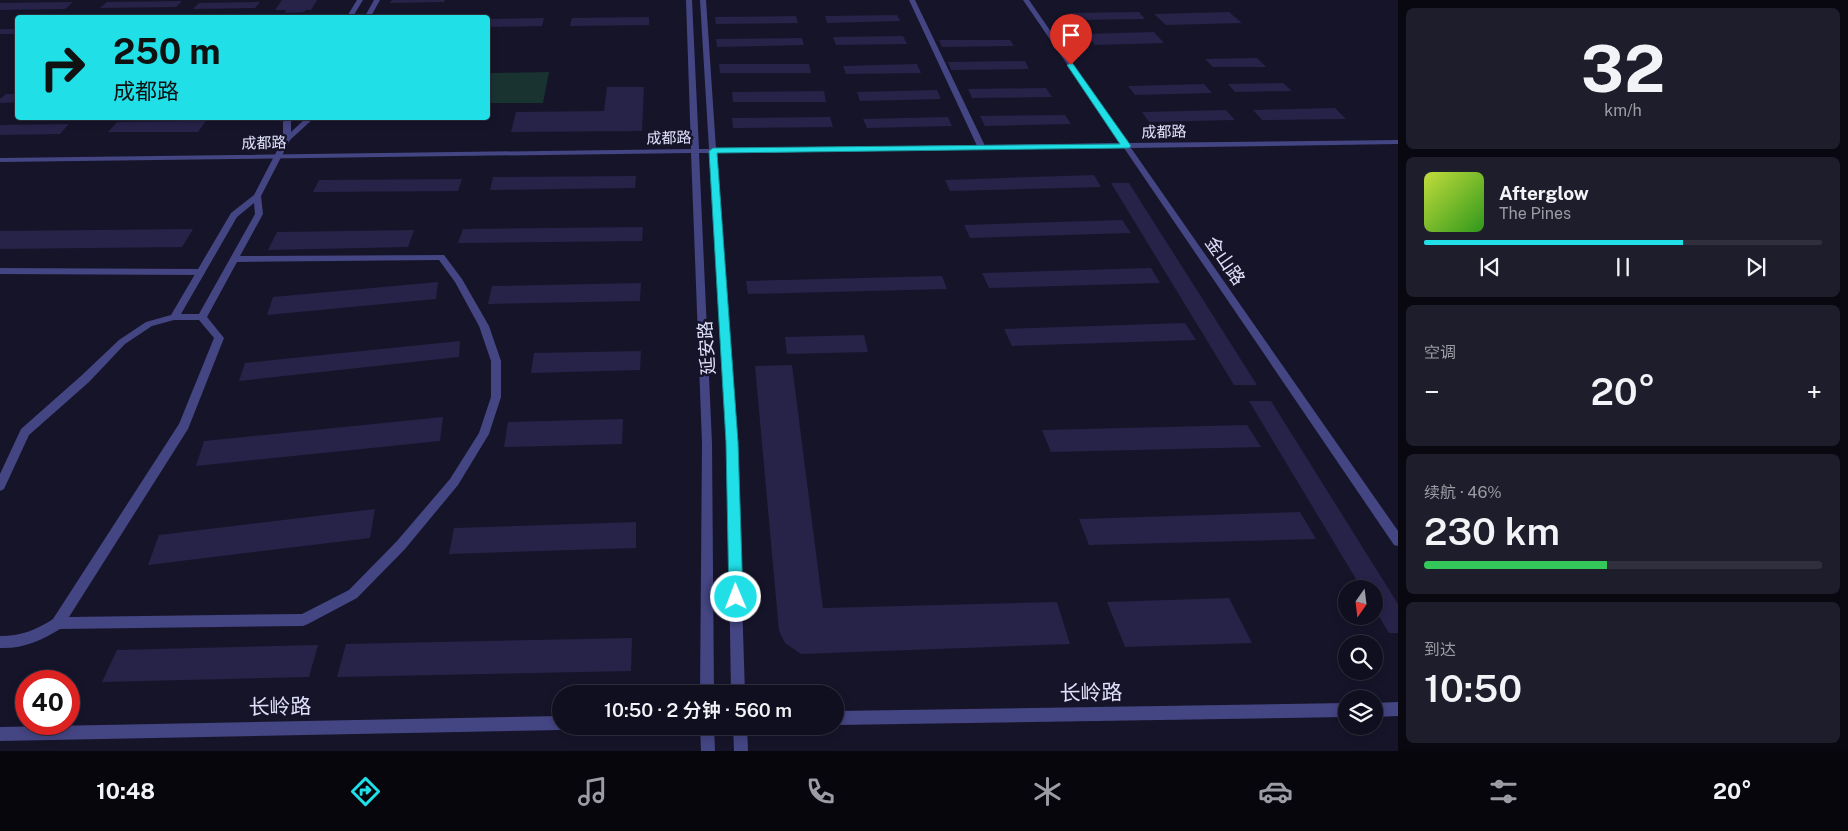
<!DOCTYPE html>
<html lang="zh">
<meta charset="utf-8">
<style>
body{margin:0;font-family:"Public Sans","Noto Sans SC",sans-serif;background:#1e1d2c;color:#f1f3f6;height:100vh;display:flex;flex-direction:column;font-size:19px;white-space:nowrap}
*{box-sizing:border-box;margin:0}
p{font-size:16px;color:#9c9ca4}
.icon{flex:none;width:28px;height:28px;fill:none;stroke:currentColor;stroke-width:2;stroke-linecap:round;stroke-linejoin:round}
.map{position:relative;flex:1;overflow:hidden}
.sheet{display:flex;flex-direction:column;gap:8px;padding:8px;background:#090811;width:450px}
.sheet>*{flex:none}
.banner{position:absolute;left:15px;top:15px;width:475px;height:105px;border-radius:5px;box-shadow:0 2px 8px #0003,0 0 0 1px #302f3d;background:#20dfe7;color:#111;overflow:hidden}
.needle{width:32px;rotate:194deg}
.controls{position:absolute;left:1338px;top:580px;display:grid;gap:10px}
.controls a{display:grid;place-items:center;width:45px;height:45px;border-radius:50%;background:#100f1f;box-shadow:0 2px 8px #0003,0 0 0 1px #302f3d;font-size:25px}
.speed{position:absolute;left:15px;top:670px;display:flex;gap:10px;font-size:25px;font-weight:700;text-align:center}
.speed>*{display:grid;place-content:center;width:65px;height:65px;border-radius:50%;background:#100f1f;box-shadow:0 2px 8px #0003,0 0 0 1px #302f3d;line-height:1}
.speed .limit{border:8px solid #d22;background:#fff;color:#111}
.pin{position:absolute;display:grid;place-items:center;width:42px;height:42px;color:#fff;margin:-51px -21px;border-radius:50% 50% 50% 0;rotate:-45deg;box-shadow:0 0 5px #0007}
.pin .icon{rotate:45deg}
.me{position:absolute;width:55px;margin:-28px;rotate:359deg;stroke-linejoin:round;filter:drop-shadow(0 0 4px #0008)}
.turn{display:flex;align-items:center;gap:18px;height:105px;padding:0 15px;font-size:22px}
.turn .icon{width:65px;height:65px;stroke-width:2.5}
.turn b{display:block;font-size:35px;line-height:42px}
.big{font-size:38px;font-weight:600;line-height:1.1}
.sheet .widget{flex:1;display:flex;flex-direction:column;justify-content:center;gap:8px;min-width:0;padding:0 18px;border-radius:8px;background:#1e1d2c}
.sheet .dial{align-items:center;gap:0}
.dial b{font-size:65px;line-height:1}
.song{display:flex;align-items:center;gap:15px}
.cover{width:60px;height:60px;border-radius:8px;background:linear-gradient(135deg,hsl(70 70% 55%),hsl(110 70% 35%))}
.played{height:5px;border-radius:2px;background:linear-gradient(90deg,#20dfe7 65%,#302f3d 65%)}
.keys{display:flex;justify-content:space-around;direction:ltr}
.heat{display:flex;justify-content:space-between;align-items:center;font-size:28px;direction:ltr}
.charge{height:8px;border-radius:4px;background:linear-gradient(90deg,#34c759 46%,#302f3d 0)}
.trip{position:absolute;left:552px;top:685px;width:292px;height:50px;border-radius:25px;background:#100f1f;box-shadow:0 2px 8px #0003,0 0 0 1px #302f3d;font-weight:600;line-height:50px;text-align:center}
.dock{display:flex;height:80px;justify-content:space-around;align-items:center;background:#06060c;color:#9c9ca4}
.dock .icon{width:35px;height:35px}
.dock .on{color:#20dfe7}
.dock b{font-size:22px;color:#f1f3f6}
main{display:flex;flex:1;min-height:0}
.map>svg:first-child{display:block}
.green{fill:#183330}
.building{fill:#272248}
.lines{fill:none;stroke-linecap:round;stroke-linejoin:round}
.service{fill:#444583;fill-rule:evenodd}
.minor{fill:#444583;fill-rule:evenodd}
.tertiary{fill:#444583;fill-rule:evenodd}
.route{fill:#20dfe7;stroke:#159196}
.labels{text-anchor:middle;stroke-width:5;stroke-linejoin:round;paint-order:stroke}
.far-street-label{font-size:15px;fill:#e1e0fc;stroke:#161429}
.street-label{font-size:18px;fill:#e1e0fc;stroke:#161429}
.near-street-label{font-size:21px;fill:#e1e0fc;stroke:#161429}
</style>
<main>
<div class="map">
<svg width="1398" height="751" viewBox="0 0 1398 751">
<rect width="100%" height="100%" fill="#161429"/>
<path class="green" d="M549,72L543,103H488V73Z"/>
<path class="building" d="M282,0H317L311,10H306L304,12L285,13L286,10H275Z
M392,0H445L444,2L390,3Z
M182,1L176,7L100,8L107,2Z
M73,2L65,9L0,10V3Z
M260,2L255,8L193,9L199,3Z
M1139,12L1145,19L1074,20L1069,13Z
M1229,12L1242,23L1166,25L1154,14Z
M897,15L900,21L827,23L825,16Z
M796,16L798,23L716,24L715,17Z
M649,17V25L570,26L572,18Z
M544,18L542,26L488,27V19Z
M0,29H18V34H0Z
M1154,32L1164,43L1095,45L1086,34Z
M903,36L907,44L836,45L833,37Z
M802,38L804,45L717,47L716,39Z
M939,40H1010L1014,46L942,47Z
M1257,58L1266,67H1213L1205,59Z
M1025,61L1029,69L951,70L948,62Z
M719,64H809L811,73H720Z
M917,64L921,73L846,74L843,66Z
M1283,83L1292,91L1235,92L1228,84Z
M1204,84L1212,93L1135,95L1128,86Z
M607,87H644L642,131L511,132L516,112L604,111Z
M1046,88L1052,97L972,98L968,89Z
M937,90L941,99L860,101L857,92Z
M824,91L826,102H733L732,92Z
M6,94H18V102L0,103V99Z
M1335,108L1346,119L1262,120L1253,110Z
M1226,110L1235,120L1149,122L1142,112Z
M1065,115L1071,124L985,126L980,116Z
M830,117L833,127L733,128L732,118Z
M948,117L952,126L867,128L863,119Z
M206,121L198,132H108L117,122Z
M69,124L60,134L0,135V125Z
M1094,175L1101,187L950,191L945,180Z
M636,176L635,188L490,190L493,177Z
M462,179L458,191L313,192L319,180Z
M1111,183H1129L1257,385H1234Z
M1122,220L1131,233L970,238L964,225Z
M643,227L642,241L458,243L463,229Z
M193,229L182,247L0,249V231Z
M414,230L408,247L268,250L277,232Z
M1151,268L1160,283L989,288L982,273Z
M942,276L947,289L748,294L746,281Z
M438,282L436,299L267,315L273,297Z
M641,283L640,301L488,304L492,286Z
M1185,323L1196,340L1012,346L1004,329Z
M864,335L868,352L787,354L785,337Z
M460,341L459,357L239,381L245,363Z
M641,351L640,370L531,373L534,353Z
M792,365L823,608L1057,602L1070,644L801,654L785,643L779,631L755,366Z
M1249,401H1271L1398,604V633H1389L1374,608V589H1362Z
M443,417L440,441L196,466L204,441Z
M623,419L622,444L504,447L508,422Z
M1247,425L1261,447L1051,452L1042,430Z
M375,509L370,538L148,565L159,535Z
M1300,512L1316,539L1089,545L1079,519Z
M636,522V548L449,554L454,528Z
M1229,598L1252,643L1125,647L1107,602Z
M632,638L631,671L337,677L346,644Z
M318,645L309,677L102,682L117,650Z"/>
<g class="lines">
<path class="service" d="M909,0H915L986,148L985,150H979L978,148Z
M0,268L201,269L205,272L201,275L0,274Z"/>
<path class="minor" d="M357,0H363L352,18H346Z
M374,0H380L370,18H364Z
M286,118H293L291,122V132L306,118H314L290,140L261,196L263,214L240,256L444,255L462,279L489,326L501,361V397L489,434L458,485L405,549L357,598L308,624L303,626L60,629C41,641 22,649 0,648V636C21,636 36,630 53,619L179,424L214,338L199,320H174L152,326L125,344L89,382L29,435L4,489L0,491V474L21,429L81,376L119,340L146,322L171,315L231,213L254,195L283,139V122ZM254,203L255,214L199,314H181L237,217ZM439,260L455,282L479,326L491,361V397L479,433L450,479L397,541L349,590L302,614L69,617L188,429L224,338L207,317L237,262Z"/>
<path class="tertiary" d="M686,0H692L699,149H709L700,0H706L716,149L1121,143L1023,0H1029L1128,143L1398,140V144L1131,148L1398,531V546L1394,545L1124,148L717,153L737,442L745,694H731L727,442L709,153H699L712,443L714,694H700L702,443L691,153L0,162V158L691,149Z
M1398,702V716L1374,717V703Z
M1346,703V717L836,725V711Z
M561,716V726H567L561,730L0,741V727Z
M700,726H714L715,751H701Z
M733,726H747L748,751H734Z"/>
</g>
<path class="route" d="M1071,63L1073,64L1131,146L1129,148L717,153L738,442L743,597L741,602L736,604L731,602L729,597L726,442L709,151L713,148L1120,144L1067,65Z"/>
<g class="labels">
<g class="far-street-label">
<text transform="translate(1164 132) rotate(-1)" y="5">成都路</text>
<text transform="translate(669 138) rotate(-1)" y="5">成都路</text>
<text transform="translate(264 143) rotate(-1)" y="5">成都路</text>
</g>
<g class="street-label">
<text transform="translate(1225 261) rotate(55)" y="6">金山路</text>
<text transform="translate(707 348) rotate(-94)" y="6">延安路</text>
</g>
<g class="near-street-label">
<text transform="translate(1091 693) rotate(-1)" y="7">长岭路</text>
<text transform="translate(280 707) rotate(-1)" y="7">长岭路</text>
</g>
</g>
</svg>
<div class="controls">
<a><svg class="needle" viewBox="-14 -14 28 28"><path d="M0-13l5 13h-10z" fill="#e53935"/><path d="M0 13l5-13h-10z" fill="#9c9ca4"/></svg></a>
<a><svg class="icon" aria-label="search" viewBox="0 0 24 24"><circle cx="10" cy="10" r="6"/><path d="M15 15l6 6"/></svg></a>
<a><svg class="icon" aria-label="layers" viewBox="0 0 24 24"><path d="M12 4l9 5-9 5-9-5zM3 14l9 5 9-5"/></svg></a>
</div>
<div class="speed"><div class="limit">40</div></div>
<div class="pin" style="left:1071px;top:65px;background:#d93025"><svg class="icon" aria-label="arrive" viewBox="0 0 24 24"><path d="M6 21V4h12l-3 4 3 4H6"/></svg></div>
<svg class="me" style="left:736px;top:597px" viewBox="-20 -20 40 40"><circle r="17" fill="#20dfe7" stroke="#fff" stroke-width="3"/><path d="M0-11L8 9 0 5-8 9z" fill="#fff"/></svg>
<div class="trip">10:50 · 2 分钟 · 560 m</div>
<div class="banner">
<div class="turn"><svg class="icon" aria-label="right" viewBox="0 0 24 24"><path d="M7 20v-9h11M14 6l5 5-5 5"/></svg><div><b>250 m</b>成都路</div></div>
</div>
</div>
<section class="sheet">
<div class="widget dial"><b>32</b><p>km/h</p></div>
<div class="widget">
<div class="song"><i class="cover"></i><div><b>Afterglow</b><p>The Pines</p></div></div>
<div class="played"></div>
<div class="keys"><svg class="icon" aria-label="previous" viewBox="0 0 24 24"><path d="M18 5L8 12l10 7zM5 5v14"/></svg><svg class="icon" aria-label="pause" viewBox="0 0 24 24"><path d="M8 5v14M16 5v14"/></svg><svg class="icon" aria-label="next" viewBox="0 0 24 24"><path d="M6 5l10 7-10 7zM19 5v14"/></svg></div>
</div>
<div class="widget"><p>空调</p>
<div class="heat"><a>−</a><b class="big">20°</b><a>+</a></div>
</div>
<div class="widget"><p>续航 · 46%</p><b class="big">230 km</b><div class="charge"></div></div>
<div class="widget"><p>到达</p><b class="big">10:50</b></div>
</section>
</main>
<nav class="dock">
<b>10:48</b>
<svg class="icon on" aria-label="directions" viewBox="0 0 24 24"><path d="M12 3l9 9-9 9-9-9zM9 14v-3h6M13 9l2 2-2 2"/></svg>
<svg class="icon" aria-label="music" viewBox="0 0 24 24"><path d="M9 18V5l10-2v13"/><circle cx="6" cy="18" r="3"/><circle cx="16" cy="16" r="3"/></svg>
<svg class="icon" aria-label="phone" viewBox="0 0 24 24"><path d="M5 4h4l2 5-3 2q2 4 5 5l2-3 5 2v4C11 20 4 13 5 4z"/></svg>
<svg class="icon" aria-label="climate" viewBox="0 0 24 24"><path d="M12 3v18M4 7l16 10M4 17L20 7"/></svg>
<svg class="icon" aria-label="car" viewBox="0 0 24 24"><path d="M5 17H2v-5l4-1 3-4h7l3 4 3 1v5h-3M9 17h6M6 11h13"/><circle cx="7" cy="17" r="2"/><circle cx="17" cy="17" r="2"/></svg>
<svg class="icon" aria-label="filters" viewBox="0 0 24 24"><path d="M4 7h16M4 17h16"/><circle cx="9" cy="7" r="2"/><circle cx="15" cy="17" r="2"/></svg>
<b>20°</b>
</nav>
